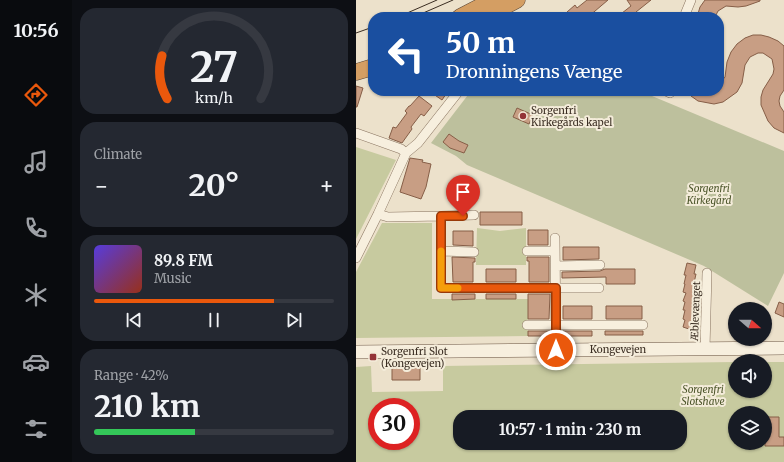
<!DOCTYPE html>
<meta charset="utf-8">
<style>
body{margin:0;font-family:Merriweather,serif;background:#242831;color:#f1f3f6;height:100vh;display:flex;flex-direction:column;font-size:15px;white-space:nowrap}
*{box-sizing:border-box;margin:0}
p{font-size:13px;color:#9ea1a6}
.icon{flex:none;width:22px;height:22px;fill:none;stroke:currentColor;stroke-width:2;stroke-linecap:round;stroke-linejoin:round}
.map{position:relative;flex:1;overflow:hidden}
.drawer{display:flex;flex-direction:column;gap:8px;padding:8px;background:#0d0f14;width:284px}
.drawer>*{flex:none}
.guide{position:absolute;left:12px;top:12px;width:356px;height:84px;border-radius:16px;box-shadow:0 1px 3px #0004;background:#1a4fa0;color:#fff;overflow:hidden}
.needle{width:26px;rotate:110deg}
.buttons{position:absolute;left:372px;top:302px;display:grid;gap:8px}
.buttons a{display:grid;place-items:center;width:44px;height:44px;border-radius:50%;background:#171b24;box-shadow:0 1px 3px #0004;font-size:20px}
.speed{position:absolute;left:12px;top:398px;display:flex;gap:8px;font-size:20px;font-weight:700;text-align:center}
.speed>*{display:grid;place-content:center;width:52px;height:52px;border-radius:50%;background:#171b24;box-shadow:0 1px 3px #0004;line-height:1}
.speed .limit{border:6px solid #d22;background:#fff;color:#111}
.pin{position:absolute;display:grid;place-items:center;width:34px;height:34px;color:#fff;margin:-41px -17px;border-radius:50% 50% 50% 0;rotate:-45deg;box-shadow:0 0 4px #0007}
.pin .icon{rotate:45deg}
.me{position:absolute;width:44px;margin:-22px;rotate:0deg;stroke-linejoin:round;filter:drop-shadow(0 0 3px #0008)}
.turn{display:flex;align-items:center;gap:14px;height:84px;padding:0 12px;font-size:18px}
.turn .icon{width:52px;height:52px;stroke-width:2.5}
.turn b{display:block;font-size:28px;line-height:34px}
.big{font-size:30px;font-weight:700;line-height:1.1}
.drawer .tile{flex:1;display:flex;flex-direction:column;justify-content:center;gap:6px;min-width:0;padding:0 14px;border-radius:16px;background:#242831}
.drawer .dial{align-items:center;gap:0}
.dial svg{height:104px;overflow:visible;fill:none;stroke:#363941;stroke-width:7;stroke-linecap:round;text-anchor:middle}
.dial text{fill:#f1f3f6;stroke:none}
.song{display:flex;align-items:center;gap:12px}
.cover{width:48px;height:48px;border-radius:6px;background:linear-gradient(135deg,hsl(250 70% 55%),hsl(10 70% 35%))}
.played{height:4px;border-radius:2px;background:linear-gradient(90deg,#ea580c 75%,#363941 75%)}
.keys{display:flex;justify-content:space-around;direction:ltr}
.heat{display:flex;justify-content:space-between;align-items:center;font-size:22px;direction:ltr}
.charge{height:6px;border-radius:3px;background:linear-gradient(90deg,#34c759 42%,#363941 0)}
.trip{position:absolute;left:97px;top:410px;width:234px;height:40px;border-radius:16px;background:#171b24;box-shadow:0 1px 3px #0004;font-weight:700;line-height:40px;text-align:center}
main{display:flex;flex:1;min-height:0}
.tabs{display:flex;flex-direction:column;width:72px;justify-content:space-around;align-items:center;background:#090b0e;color:#9ea1a6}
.tabs .icon{width:28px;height:28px}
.tabs .active{color:#ea580c}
.tabs b{font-size:18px;color:#f1f3f6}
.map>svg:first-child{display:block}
.green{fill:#c7ca9f;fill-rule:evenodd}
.cemetery{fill:#bdc09d}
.building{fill:#c89e84;stroke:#865e47}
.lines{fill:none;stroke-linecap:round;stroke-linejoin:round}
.street-casing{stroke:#897460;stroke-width:10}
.secondary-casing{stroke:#6b5543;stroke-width:14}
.highway-casing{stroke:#574334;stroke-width:17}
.street{stroke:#f7efde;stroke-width:9}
.secondary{stroke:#f7efde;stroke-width:13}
.highway{stroke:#d49e63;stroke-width:16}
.tram{stroke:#3a2d22;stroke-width:1}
.route-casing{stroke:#983908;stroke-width:10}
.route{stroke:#ea580c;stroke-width:7}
.slow{stroke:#f59e0b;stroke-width:7}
.poi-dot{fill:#943438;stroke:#f4ecda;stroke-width:1.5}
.labels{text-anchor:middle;stroke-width:4;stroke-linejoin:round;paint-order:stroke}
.poi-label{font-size:10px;fill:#3a2d22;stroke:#f4ecda;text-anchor:start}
.park-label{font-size:10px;font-style:italic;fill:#4c552a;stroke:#f4ecda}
.street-label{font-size:10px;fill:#3a2d22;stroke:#f4ecda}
</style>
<main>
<nav class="tabs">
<b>10:56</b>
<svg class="icon active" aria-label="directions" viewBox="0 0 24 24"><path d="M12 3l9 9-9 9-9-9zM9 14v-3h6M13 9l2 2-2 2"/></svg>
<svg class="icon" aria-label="music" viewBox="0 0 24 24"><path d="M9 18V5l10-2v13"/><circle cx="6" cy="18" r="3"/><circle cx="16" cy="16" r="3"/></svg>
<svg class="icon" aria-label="phone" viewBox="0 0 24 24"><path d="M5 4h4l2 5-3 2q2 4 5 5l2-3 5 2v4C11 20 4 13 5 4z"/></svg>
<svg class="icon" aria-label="climate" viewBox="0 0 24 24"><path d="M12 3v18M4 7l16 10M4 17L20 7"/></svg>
<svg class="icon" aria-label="car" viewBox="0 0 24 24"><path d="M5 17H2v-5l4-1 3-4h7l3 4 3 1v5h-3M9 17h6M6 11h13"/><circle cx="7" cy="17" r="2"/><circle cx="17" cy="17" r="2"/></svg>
<svg class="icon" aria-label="filters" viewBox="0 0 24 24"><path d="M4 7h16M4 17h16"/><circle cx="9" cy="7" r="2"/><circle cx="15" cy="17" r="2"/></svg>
</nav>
<section class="drawer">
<div class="tile dial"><svg viewBox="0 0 100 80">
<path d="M14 69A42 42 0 1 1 86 69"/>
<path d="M14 69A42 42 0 0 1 10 36" stroke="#ea580c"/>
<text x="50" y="56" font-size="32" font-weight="700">27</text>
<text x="50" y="72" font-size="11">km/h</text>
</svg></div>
<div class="tile"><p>Climate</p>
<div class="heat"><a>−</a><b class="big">20°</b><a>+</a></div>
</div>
<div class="tile">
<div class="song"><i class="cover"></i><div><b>89.8 FM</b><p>Music</p></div></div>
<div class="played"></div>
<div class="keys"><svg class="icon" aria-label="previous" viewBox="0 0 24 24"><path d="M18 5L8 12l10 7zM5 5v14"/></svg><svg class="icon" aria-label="pause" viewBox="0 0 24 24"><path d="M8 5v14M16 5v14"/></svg><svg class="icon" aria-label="next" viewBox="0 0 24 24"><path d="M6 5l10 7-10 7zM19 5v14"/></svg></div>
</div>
<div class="tile"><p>Range · 42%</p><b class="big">210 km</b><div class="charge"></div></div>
</section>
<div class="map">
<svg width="428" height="462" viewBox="0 0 428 462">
<rect width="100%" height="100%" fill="#ece1cb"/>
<path class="green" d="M0,147L40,160L0,239Z
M26,223H76V299H172V336L0,338V272Z
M121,228L144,231L170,228V265H120Z
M379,362V391H409V362H428V462H0V367L15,366L16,392L87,391V366ZM21,407H55V441H21ZM379,413H409V443H379ZM104,417H324V443H104Z"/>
<path class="cemetery" d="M115,91H284L428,151V273L412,306L348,266L111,165L100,156L75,143Z"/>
<path class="building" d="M231,0H252L232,17H215L211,12L219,5L221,8Z
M271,0H295L280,12L285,17H261L275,6Z
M349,0H404V1L390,6L382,7L370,6L362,11L359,17H341L344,7Z
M397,35H405L413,37L422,41L428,46V90L424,96L423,101L424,106L428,112V133L418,128L412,121L405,105V97L407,90L417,74L418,69L416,59L407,53H402L394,57L389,65L386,83L381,92L367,102L358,104L342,101L335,96L330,91H363V84L369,77L371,62L375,52L381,44L389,38Z
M0,86L7,88L1,107H0Z
M73,91H92L86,100Z
M63,96L76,106L68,116L65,114L55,127L56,129L46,143L33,138L37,127L40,128L51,113L49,111L53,106H54Z
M161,108L177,115L173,124L157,117Z
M93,134L103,141L112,145L108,153L94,148L87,142Z
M54,158L67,160L66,162L75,164L70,187L65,199L44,192Z
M124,212H166V225H124Z
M172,230H192V245H172Z
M97,231H117V246L97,245Z
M207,247H243V259L207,260Z
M96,257L119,258V262H117V282H97Z
M171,257H193V282H173V261H171Z
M331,263L340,265L338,274H340L338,283H340L337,291L340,292L337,300L340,301L337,318L339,319L336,330L327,327L329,320L327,319L329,310H327L329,302L327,301L330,293L327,292L329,284H328L330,275H328Z
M130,269H160V282H130Z
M249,269H279V284H250V277L206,278V272L244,271Z
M96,294H119V299L96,300Z
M130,294H160V299H130Z
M172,294H194L193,319H172Z
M423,302L428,304V317L419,313Z
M207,306H236V319H207Z
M250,306H286V319H250Z
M172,331H194V336H172Z
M207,331H236V336H207Z
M249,331H287V335H249Z
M36,366H64V380H36Z
M409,417H423V437H428V446H409Z"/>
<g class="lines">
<defs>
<path id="street" d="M328,17L335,0
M310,91L314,93
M0,133L45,149L50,153
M22,214L32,217L85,216V288H243
M85,216L118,215
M199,238L200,349
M85,251L118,252
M171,251H199
M0,258L22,214L50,153L62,143L103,91
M200,266L244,265
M171,325H287
M349,349L351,273"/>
<path id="secondary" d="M0,352L428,348"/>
<path id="highway" d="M104,17L137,0
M128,17L161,0
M0,72L17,67"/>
</defs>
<use href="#street" class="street-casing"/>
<use href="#secondary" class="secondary-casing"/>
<use href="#highway" class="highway-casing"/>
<use href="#street" class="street"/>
<use href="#secondary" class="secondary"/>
<use href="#highway" class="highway"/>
<path class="tram" d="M42,17L81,0
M58,17L97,0
M0,33L17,27"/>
</g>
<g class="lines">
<defs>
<path id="route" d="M107,216H85V288H200V350"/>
</defs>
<use href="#route" class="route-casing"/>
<use href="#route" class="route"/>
<path class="slow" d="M85,251V288H102"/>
</g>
<g class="poi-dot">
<circle cx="167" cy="116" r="4"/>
<rect x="13" y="353" width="8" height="8" rx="2"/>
</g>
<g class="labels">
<g class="poi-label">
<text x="175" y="114">Sorgenfri<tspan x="175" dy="12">Kirkegårds kapel</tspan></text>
<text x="25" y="355">Sorgenfri Slot<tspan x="25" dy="12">(Kongevejen)</tspan></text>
</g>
<g class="park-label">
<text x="353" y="192">Sorgenfri<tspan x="353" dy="12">Kirkegård</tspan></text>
<text x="347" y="393">Sorgenfri<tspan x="347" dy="12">Slotshave</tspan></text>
</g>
<g class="street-label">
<text transform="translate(339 311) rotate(-88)" y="4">Æblevænget</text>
<text x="262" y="353">Kongevejen</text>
</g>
</g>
</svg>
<div class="buttons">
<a><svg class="needle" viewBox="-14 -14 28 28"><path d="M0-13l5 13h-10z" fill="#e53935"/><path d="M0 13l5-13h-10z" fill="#9ea1a6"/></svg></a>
<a><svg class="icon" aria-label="sound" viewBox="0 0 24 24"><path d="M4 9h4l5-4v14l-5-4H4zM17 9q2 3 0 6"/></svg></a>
<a><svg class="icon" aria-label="layers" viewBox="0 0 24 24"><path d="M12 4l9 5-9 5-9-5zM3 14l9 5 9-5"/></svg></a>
</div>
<div class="speed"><div class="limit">30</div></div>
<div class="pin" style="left:107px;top:216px;background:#d93025"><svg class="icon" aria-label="arrive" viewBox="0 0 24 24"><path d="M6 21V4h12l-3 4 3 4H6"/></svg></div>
<svg class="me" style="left:200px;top:350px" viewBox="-20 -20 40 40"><circle r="17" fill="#ea580c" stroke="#fff" stroke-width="3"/><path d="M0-11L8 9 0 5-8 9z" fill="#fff"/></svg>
<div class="trip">10:57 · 1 min · 230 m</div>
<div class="guide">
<div class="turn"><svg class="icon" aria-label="left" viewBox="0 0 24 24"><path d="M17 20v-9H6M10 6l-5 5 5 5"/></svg><div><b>50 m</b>Dronningens Vænge</div></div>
</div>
</div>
</main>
